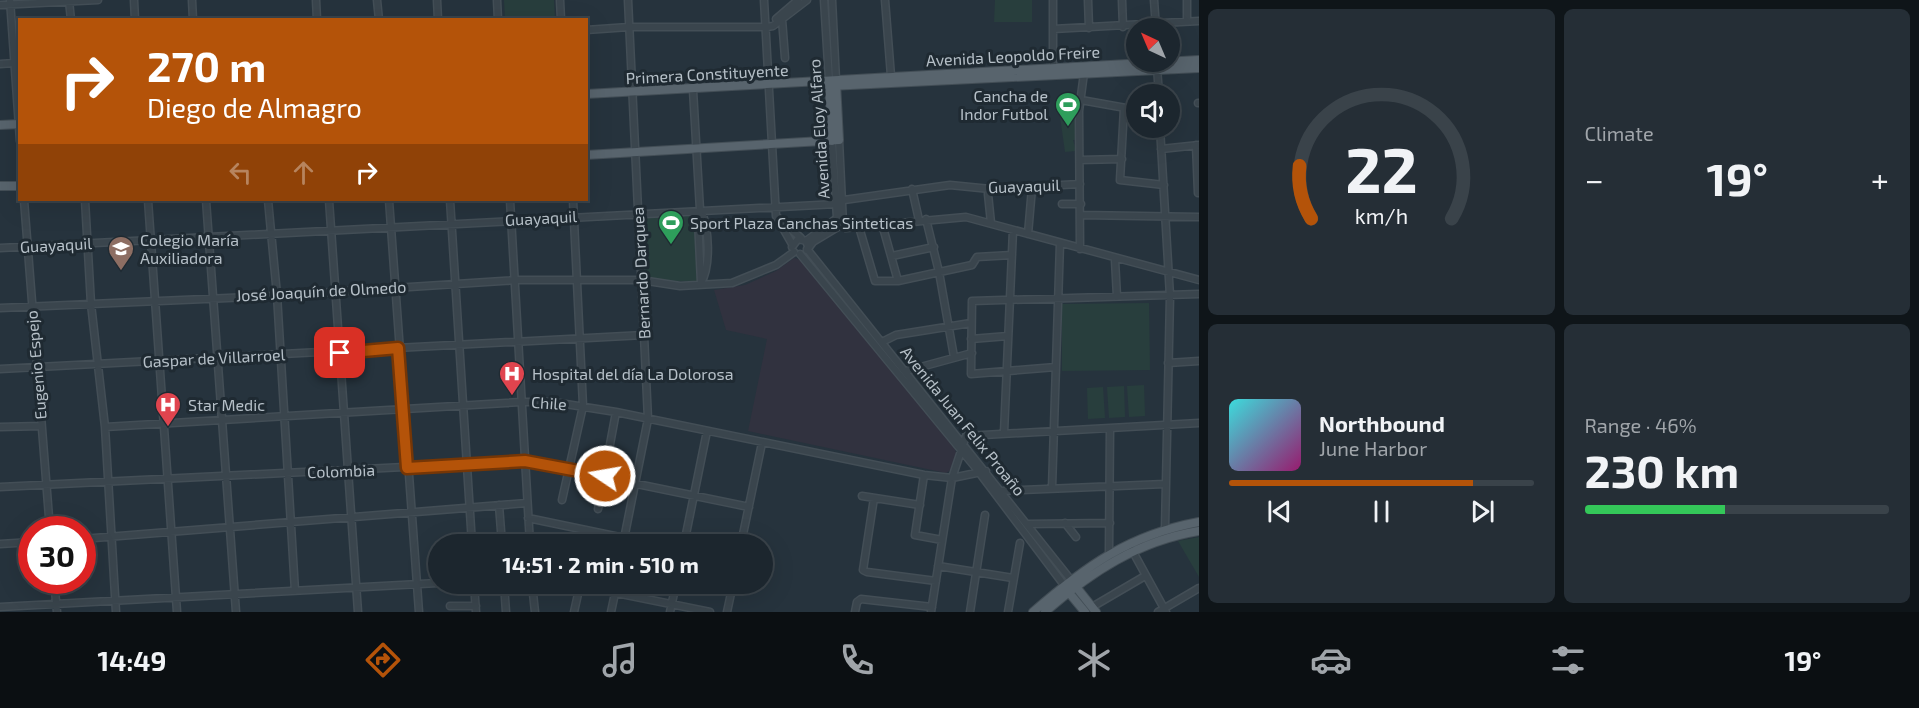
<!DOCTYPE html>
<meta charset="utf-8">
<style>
body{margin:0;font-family:"Exo 2",sans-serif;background:#252e36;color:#f1f3f6;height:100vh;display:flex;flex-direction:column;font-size:22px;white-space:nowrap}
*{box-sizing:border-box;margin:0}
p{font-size:20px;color:#a0a5aa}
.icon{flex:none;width:33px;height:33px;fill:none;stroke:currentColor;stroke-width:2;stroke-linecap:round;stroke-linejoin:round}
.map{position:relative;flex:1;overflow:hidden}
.details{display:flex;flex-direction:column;gap:9px;padding:9px;background:#0f1519;width:720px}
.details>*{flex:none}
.top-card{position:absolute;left:18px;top:18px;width:570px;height:183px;border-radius:0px;box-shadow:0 6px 24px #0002,0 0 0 2px #3a434a;background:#b45309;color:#fff;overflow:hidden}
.needle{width:39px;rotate:316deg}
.buttons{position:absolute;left:1126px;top:18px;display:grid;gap:12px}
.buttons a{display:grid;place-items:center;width:54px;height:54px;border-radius:50%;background:#1c262e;box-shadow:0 6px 24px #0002,0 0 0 2px #3a434a;font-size:30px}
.speed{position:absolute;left:18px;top:516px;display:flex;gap:12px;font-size:30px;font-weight:700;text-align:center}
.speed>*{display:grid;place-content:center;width:78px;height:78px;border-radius:50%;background:#1c262e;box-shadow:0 6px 24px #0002,0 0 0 2px #3a434a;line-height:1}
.speed .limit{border:9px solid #d22;background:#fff;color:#111}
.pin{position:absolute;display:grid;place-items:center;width:51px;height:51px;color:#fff;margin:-26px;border-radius:12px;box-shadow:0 3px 9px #0006}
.me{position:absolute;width:66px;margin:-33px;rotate:282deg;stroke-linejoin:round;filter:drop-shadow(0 0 4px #0008)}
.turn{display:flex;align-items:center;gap:21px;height:126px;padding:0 30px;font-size:27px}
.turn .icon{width:78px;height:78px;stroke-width:2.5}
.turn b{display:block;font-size:42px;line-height:51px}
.lanes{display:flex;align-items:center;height:57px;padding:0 30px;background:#0003;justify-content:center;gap:30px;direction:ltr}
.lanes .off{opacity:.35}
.big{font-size:45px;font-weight:700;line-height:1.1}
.details .tile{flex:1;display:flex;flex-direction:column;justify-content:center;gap:9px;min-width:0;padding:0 21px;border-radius:9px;background:#252e36}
.details .dial{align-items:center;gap:0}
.dial svg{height:156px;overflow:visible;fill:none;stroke:#3a434a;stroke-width:7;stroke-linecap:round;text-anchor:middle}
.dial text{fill:#f1f3f6;stroke:none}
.song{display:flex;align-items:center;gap:18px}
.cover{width:72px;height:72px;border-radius:9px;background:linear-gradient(135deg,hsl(180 70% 55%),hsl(320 70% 35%))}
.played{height:6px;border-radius:3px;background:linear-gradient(90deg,#b45309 80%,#3a434a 80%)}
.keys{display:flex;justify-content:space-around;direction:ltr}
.heat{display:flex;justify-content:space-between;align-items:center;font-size:33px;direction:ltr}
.charge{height:9px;border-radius:4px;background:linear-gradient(90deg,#34c759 46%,#3a434a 0)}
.details .tiles{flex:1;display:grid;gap:9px;grid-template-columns:repeat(2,1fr)}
.trip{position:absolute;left:428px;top:534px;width:345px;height:60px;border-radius:30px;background:#1c262e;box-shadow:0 6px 24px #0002,0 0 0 2px #3a434a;font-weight:700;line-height:60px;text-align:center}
.tab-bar{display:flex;height:96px;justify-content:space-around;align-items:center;background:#0b0f12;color:#a0a5aa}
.tab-bar .icon{width:42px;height:42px}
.tab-bar .selected{color:#b45309}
.tab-bar b{font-size:27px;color:#f1f3f6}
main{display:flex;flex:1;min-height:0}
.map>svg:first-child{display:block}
.medical{fill:#31323f}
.green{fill:#283e3d}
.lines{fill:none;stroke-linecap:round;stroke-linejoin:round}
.minor-casing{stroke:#434e56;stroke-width:9}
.major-casing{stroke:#434e56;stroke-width:10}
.minor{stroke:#3a454d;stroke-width:6}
.major{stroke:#58646d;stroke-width:8}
.route-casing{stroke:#753606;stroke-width:15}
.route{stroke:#b45309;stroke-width:10}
.labels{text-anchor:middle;stroke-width:6;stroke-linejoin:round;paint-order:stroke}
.street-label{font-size:16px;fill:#b6c0c8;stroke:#1f2a32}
.poi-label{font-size:16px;fill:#b6c0c8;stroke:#1f2a32;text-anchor:start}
</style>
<main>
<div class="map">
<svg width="1199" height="612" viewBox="0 0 1199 612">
<rect width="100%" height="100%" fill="#26333d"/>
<path class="medical" d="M794,258L801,260L955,449L957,457L951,470L946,473L748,431L767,339L726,330L714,290L745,285L776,271Z"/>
<path class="green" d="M504,0H554L555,19H505Z
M995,0H1032V22H994Z
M1076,116V140H1073L1076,151L1065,152L1060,117Z
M697,213L700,282L672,281L644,277L642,216Z
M1149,303L1150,370L1062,371V304Z
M1144,385L1145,416L1129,417L1127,386Z
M1124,386L1125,417L1109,418L1107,387Z
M1103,387L1105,418L1088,419L1087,388Z
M1199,537V577L1178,541Z"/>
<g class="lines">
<defs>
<path id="minor" d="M10,0L20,141
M134,0L135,20
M192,0L193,20
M316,0L317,20
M377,0L379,20
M437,0L438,20
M497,0L498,20
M560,0L561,20
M764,0L776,216L792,244
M824,0L829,80
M832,0L836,80
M885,0L891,76
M1053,0V68
M1088,0L1089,28
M1122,0L1123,27
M1154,0L1156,28
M1187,0V21
M69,1L71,20
M0,5L98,0
M776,19L798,0
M782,19L785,58
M1053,29L1199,21
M586,30L629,27H767L773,26L807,0
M0,64L14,63
M1157,68L1159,94
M693,90L700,210L698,220L701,283
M1081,100L1137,110
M1198,103H1199
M1124,108L1120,180L1164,185
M1160,128L1170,296L1165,529
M1196,145L1198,193
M1161,149L1199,145
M1080,160L1122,159
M912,189L919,220
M990,189L988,194L991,223
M24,200L50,530
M85,200L91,304L105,427L116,612
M148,200L177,612
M206,200L236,612
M268,200L277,295L295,591
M329,200L358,612
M389,200L419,612
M450,200L472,544
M510,200L530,544
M1062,204H1081
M701,210C709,228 711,266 701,283
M1081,215L1199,217
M776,216L801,238
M926,219L939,272L954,357
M835,220L846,228L966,217L1199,280
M882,224L898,281
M859,227L875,281H898L972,265L977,257L1012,255
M1028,234L1032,188
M806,241L837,218L832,141
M792,247L798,239L806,241L808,246
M0,248L837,204L844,200L950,185L990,189L1080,184
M807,249L1071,580
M1080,249L1079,111L1084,73
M807,250L813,242L843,224L839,140
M800,254L975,467L1064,585
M892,256L934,247
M1115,260L1117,297
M0,308L271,296L516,280H641L680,286L732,283L776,265L794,252
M971,339L1008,336
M882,342L896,335L971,323
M1168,363L1199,361
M1056,367L971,374L972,301L1199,294
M0,369L644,335
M906,371L972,353
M0,427L41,426
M105,427L521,402H553L616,412L924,475L952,478L986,471
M1004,433L1013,230
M924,475L915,535L942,540
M0,487L525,461L749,507
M1052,488L1060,243
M1001,491L1165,484
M862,496L920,505
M874,498L863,570L867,572L936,581
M562,500L583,406L573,200
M499,505L502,544
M598,509L616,412
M528,518L653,544
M1065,523L1076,537
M1028,524L1110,523
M82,539L527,503
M0,544L32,542
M587,544L590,531
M623,544L648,419L628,0
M684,544L707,431
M741,544L762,443
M1132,550L1166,612
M1109,552L1110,428
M438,555V568
M938,566L1013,578
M54,580L57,612
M474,584L476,612
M504,584L506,612
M532,584L535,612
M572,584L710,612
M450,606H476
M0,607L438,583
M1092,607L1145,576
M574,612L580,585
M611,612L617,584
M670,612L676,584
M727,612L733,584
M855,612L857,602L861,599L932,607
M931,612L952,478L966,436L1199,423
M970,612L985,515
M1008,612L1020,543
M1158,612L1199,588"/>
<path id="major" d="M829,82L832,141
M830,86L1199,68
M586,94L1199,60
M0,125L20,124
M586,155L839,140L836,83
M0,186H20
M1073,583L1096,612
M1066,589L1085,612
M1033,612C1086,566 1129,535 1199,522
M1045,612C1091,572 1138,541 1199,531"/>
</defs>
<use href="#minor" class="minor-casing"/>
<use href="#major" class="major-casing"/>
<use href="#minor" class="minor"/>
<use href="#major" class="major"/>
</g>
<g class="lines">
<defs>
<path id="route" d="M340,353L398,348L407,468L525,461L605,476"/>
</defs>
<use href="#route" class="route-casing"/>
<use href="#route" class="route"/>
</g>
<defs>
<symbol id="stadium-pin" viewBox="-11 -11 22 30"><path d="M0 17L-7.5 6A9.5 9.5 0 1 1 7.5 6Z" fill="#2e9e5b" stroke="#1f2a32"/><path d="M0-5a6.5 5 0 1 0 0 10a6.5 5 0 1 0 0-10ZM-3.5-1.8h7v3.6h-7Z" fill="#fff"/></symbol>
<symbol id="university-pin" viewBox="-11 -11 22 30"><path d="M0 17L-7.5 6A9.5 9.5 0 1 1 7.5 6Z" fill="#8d6e63" stroke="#1f2a32"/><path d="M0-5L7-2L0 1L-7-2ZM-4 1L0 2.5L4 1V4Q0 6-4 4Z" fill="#fff"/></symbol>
<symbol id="hospital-pin" viewBox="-11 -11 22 30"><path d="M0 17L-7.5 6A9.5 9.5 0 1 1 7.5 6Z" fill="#e0444e" stroke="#1f2a32"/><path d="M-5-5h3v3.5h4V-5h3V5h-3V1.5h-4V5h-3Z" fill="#fff"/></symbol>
</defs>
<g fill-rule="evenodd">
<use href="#stadium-pin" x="1053" y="90" width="30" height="40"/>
<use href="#stadium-pin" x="656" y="208" width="30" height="40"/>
<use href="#university-pin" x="106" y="234" width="30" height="40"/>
<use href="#hospital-pin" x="497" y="359" width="30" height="40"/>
<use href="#hospital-pin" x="153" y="390" width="30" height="40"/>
</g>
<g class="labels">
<g class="street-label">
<text transform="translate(1013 56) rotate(-3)" y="6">Avenida Leopoldo Freire</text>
<text transform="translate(707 74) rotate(-3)" y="6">Primera Constituyente</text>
<text transform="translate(819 129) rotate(-94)" y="6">Avenida Eloy Alfaro</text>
<text transform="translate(1024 186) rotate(-2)" y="6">Guayaquil</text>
<text transform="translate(541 218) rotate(-3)" y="6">Guayaquil</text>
<text transform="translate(56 245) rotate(-3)" y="6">Guayaquil</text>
<text transform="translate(641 273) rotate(-93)" y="6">Bernardo Darquea</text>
<text transform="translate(321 291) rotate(-3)" y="6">José Joaquín de Olmedo</text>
<text transform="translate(214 358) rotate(-3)" y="6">Gaspar de Villarroel</text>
<text transform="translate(36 365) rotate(-95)" y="6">Eugenio Espejo</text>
<text transform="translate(549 403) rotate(4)" y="6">Chile</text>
<text transform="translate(963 421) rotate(51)" y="6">Avenida Juan Felix Proaño</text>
<text transform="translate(341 471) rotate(-2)" y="6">Colombia</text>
</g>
<g class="poi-label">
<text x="1048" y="102" text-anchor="end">Cancha de<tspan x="1048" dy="18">Indor Futbol</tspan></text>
<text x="690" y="229">Sport Plaza Canchas Sinteticas</text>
<text x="140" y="246">Colegio María<tspan x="140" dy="18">Auxiliadora</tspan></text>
<text x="532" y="380">Hospital del día La Dolorosa</text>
<text x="188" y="411">Star Medic</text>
</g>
</g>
</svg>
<div class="buttons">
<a><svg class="needle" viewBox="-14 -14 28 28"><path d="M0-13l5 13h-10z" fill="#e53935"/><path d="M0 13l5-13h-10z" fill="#a0a5aa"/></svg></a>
<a><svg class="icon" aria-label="sound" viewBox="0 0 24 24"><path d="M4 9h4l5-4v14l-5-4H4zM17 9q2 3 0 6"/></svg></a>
</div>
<div class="speed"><div class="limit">30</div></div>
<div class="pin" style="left:340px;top:353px;background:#d93025"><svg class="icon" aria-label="arrive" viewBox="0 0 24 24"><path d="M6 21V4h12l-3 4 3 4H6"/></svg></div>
<svg class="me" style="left:605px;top:476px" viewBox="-20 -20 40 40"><circle r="17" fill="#b45309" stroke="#fff" stroke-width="3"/><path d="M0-11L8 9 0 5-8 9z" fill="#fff"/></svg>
<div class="trip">14:51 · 2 min · 510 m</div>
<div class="top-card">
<div class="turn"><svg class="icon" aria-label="right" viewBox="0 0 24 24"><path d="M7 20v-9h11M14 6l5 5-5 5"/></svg><div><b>270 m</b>Diego de Almagro</div></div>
<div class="lanes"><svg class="icon off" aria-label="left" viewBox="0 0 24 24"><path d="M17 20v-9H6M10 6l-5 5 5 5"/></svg><svg class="icon off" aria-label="ahead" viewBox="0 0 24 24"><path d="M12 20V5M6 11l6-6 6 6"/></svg><svg class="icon" aria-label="right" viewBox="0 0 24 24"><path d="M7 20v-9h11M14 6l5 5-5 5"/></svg></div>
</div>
</div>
<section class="details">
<div class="tiles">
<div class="tile dial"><svg viewBox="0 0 100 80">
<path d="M14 69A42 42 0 1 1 86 69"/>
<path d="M14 69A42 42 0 0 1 8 42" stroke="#b45309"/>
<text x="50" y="56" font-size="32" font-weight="700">22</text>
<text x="50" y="72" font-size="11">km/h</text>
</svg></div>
<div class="tile"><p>Climate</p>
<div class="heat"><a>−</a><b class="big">19°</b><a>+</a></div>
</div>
<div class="tile">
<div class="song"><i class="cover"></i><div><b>Northbound</b><p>June Harbor</p></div></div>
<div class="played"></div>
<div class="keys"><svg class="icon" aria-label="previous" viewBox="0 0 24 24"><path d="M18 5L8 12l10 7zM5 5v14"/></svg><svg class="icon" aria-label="pause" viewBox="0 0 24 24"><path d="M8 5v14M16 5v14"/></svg><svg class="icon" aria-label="next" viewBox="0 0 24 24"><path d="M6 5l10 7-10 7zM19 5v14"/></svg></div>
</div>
<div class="tile"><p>Range · 46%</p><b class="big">230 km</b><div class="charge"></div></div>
</div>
</section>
</main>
<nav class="tab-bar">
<b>14:49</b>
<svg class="icon selected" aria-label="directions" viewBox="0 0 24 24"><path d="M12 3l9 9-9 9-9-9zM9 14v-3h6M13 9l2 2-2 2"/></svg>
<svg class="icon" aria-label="music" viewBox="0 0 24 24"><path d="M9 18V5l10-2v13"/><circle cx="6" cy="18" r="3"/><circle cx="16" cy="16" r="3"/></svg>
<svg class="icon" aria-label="phone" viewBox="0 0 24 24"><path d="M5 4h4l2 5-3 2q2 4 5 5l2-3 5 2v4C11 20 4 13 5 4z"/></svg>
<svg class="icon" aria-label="climate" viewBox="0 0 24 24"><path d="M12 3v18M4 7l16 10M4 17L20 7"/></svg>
<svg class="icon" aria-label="car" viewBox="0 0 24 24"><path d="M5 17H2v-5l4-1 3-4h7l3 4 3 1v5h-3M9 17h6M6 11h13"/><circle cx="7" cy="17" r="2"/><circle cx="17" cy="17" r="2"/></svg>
<svg class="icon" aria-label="filters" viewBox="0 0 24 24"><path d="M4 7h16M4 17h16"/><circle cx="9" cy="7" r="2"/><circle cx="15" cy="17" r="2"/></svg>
<b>19°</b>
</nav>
